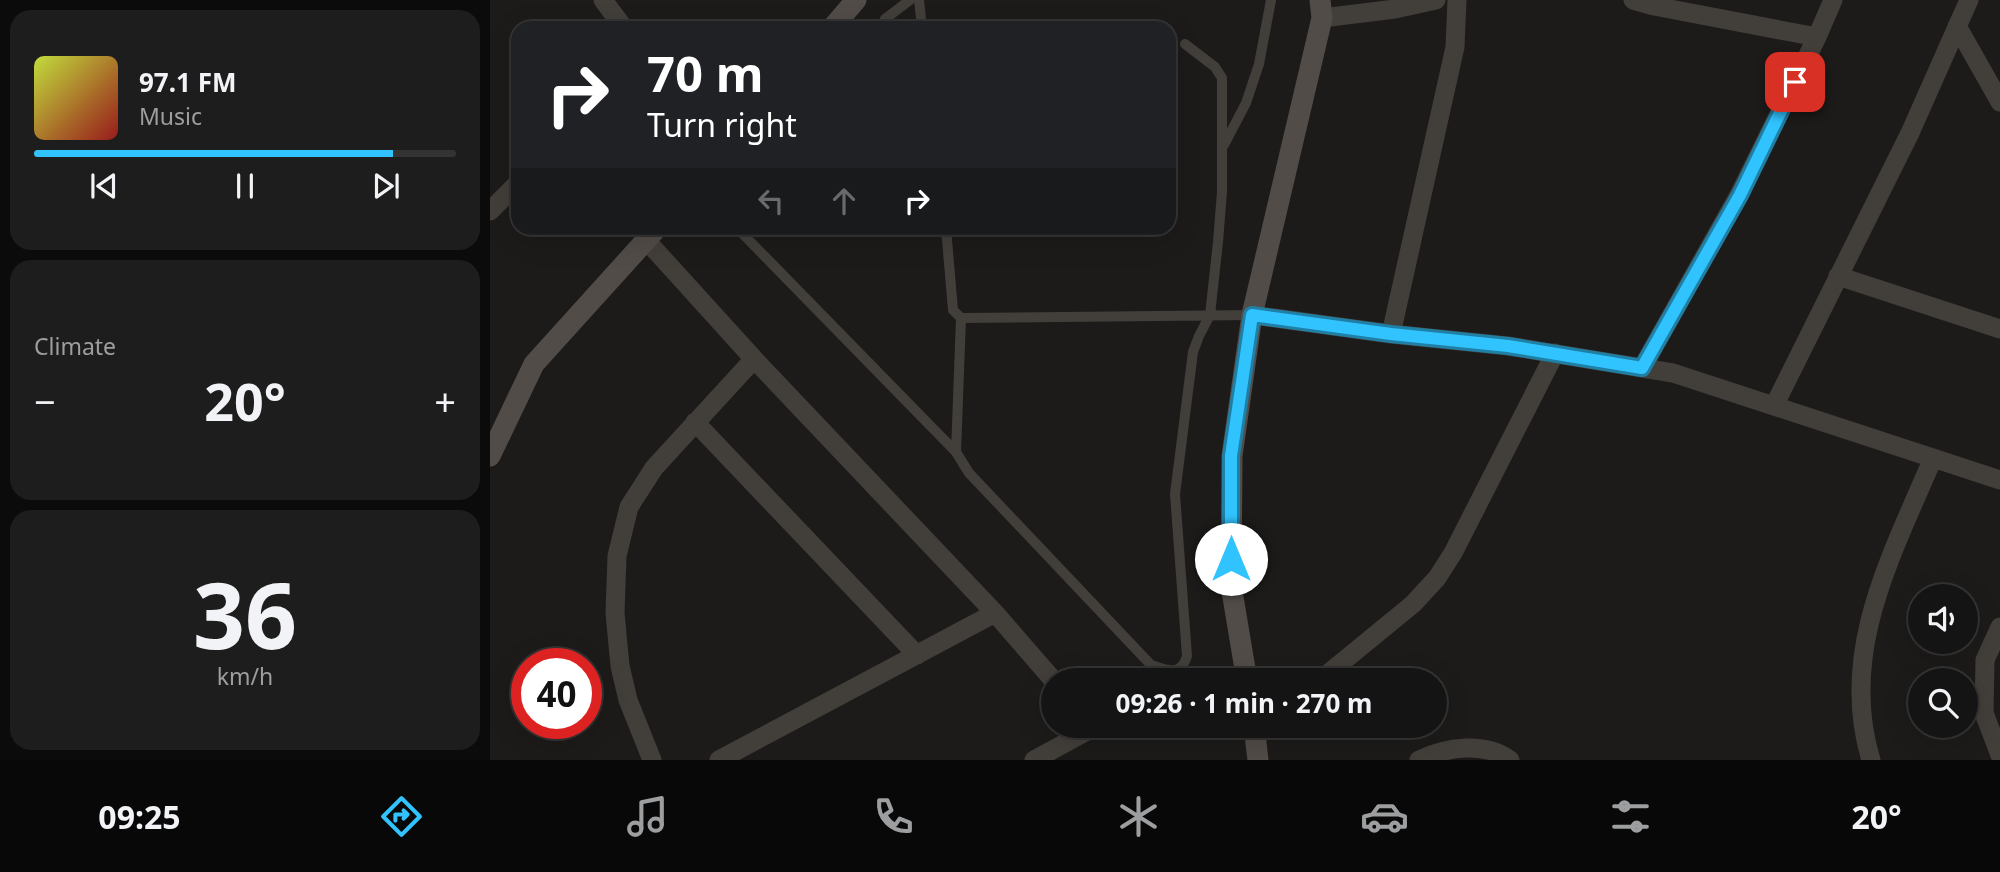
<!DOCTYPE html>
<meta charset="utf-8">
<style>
body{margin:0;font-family:"Noto Sans",sans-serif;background:#1e1d1d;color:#f1f3f6;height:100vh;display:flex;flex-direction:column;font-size:26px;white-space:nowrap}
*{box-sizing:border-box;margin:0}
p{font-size:23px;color:#9d9ea0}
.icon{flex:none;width:38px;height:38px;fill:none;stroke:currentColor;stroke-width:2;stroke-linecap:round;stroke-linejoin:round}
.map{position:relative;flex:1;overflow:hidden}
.side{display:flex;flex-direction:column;gap:10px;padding:10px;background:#0c0b0b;width:490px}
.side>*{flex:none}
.guide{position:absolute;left:21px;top:21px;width:665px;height:214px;border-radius:21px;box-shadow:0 7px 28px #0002,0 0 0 2px #343334;background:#202124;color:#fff;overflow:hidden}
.controls{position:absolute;left:1418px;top:584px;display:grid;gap:14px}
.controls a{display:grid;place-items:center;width:70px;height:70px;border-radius:50%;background:#151414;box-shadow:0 7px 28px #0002,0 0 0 2px #343334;font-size:35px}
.speed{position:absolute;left:21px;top:648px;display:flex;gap:14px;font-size:35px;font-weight:700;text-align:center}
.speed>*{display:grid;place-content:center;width:91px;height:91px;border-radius:50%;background:#151414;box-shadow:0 7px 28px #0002,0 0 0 2px #343334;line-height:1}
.speed .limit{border:10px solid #d22;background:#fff;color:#111}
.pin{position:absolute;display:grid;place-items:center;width:60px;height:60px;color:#fff;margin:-30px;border-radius:14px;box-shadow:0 4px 10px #0006}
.me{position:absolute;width:77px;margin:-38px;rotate:0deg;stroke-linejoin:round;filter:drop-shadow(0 0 5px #0008)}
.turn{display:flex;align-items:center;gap:24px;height:147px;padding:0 21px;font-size:32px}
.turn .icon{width:91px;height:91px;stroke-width:2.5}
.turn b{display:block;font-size:49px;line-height:60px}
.lanes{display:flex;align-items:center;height:66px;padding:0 21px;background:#0003;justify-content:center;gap:35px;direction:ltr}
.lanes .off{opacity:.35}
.big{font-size:52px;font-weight:700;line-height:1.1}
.side .widget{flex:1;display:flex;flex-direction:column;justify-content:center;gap:10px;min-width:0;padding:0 24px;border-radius:21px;background:#1e1d1d}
.side .dial{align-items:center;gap:0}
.dial b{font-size:91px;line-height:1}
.song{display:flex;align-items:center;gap:21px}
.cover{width:84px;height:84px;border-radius:10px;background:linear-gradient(135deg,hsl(70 70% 55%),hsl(0 70% 35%))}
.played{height:7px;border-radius:4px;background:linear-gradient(90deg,#30c3fe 85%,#343334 85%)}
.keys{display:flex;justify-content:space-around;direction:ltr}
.heat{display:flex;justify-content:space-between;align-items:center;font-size:38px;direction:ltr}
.trip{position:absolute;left:551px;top:668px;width:406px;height:70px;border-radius:35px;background:#151414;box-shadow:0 7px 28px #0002,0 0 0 2px #343334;font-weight:700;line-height:70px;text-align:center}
.tabs{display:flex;height:112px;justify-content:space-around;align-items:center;background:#080808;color:#9d9ea0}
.tabs .icon{width:49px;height:49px}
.tabs .selected{color:#30c3fe}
.tabs b{font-size:32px;color:#f1f3f6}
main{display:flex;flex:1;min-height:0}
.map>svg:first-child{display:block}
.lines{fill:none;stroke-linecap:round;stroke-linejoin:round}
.lane{stroke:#423e3a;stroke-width:10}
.street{stroke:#423e3a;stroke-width:19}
.secondary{stroke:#524c48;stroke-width:21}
.route-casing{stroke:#1f7fa5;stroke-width:18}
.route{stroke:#30c3fe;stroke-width:12}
</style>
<main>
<section class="side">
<div class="widget">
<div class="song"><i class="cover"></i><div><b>97.1 FM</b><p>Music</p></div></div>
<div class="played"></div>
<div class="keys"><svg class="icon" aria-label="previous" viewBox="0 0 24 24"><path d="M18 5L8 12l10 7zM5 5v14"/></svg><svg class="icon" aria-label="pause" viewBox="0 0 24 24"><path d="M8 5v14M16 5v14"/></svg><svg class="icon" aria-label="next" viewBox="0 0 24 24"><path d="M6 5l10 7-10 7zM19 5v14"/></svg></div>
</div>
<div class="widget"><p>Climate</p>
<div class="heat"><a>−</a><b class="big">20°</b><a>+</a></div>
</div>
<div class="widget dial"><b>36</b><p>km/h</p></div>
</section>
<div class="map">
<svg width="1510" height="760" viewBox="0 0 1510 760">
<rect width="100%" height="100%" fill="#1c1b1a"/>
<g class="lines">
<path class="lane" d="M429,0L432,28
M391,28L395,19L420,0
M734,145L756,103L769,64L781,0
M247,228L466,452
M456,228L463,310L471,318L762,315
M471,318L466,452L479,473L661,665C677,670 691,677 697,656L685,494L703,352L709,336L720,315L728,242L732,192V78L725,67L695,44"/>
<path class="street" d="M113,0L134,28
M1143,0L1164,6L1327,37L1249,195L1152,368
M832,18L905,9L946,0
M1467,26L1510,102
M1327,37L1343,0
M0,211L28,183
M156,240L264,359L505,613L564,681
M1348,276L1510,329
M762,315L901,334L1018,346L1183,373L1510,480
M901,334L965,47L967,0
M1284,406L1420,133L1479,0
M205,422L427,655
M1510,627L1495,660L1494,713L1510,755
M829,681L923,604L947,578L963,553L1065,353
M162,760L138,700L130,666L125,613L127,556L139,507L164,468L264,359
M229,760L505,613
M544,760L599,730L601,726
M929,760C956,747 995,741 1020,760
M1381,760C1348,652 1402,555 1443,458"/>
<path class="secondary" d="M342,28L366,0
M0,456L44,364L167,228
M757,681L741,585L742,456L762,315L832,18L830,0
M764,726L768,760"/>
</g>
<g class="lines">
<defs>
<path id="route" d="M741,559V456L762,315L901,334L1018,346L1152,368L1250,195L1305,82"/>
</defs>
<use href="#route" class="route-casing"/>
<use href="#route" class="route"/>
</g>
</svg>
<div class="controls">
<a><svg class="icon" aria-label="sound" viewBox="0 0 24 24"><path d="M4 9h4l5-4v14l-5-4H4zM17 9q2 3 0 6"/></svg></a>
<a><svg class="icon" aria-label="search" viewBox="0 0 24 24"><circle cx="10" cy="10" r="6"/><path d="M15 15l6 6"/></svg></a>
</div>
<div class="speed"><div class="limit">40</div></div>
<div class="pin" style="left:1305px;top:82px;background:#d93025"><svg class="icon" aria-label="arrive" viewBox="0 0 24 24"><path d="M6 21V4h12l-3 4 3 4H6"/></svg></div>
<svg class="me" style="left:741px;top:559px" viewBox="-20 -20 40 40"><circle r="19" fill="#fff"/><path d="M0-13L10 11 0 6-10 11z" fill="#30c3fe"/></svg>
<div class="trip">09:26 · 1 min · 270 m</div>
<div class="guide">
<div class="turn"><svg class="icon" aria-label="right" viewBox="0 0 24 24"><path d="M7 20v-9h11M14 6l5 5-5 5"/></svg><div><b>70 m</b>Turn right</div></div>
<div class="lanes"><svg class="icon off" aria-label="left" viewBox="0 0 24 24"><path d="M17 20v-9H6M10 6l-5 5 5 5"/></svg><svg class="icon off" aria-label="ahead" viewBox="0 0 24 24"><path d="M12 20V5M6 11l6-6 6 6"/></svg><svg class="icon" aria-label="right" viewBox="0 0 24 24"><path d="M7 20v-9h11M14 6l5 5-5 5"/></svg></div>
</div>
</div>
</main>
<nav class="tabs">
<b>09:25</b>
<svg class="icon selected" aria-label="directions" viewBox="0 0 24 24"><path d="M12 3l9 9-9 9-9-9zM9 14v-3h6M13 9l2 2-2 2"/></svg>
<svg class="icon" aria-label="music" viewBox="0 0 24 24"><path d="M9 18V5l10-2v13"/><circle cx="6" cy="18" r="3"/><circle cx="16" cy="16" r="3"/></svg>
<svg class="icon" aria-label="phone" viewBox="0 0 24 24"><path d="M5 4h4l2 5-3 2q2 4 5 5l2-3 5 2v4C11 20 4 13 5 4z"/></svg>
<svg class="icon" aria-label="climate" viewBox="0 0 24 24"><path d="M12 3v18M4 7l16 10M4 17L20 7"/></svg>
<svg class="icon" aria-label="car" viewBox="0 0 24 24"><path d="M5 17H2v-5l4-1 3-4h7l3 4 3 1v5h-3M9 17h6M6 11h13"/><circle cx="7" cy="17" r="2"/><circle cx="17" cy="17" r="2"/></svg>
<svg class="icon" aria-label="filters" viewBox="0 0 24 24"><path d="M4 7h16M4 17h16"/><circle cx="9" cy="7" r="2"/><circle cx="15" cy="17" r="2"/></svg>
<b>20°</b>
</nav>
